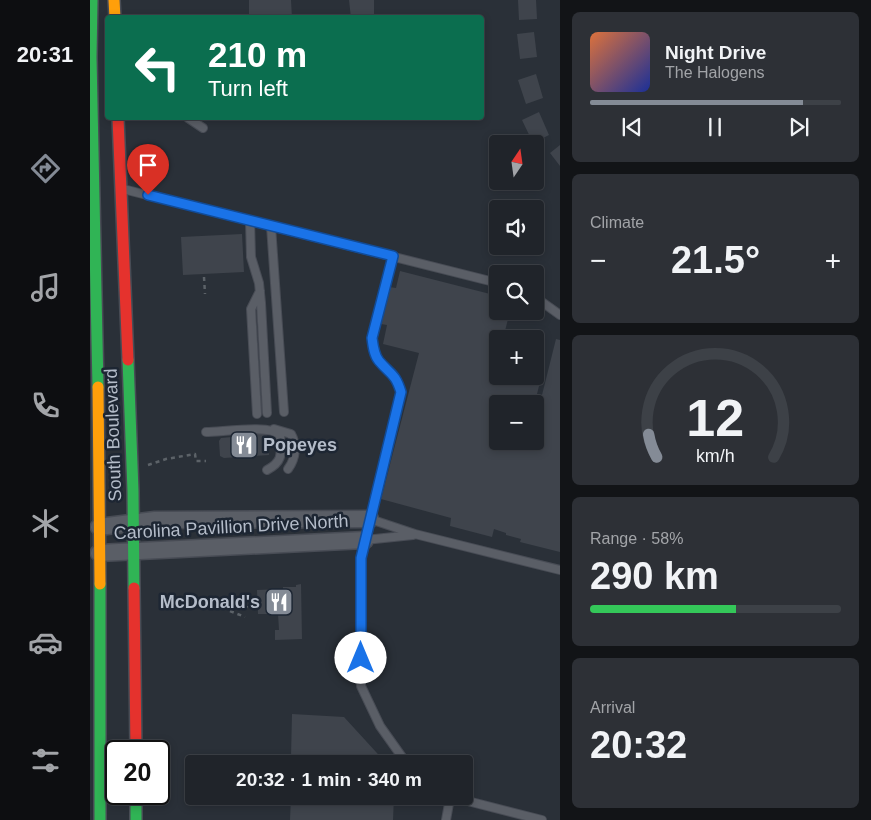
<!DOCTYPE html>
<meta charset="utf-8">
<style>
body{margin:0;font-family:Helvetica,sans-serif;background:#2d3036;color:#f1f3f6;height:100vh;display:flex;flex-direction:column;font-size:19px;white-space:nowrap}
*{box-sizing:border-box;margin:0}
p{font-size:16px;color:#a2a4a8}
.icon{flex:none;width:28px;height:28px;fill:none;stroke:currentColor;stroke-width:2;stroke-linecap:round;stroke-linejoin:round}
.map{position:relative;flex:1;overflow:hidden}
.drawer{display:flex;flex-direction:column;gap:12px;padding:12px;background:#121417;width:311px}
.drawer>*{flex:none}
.hud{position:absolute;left:15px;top:15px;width:379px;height:105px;border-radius:5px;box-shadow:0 2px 8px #0003,0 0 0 1px #3d4147;background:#0b6e4f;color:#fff;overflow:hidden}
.needle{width:32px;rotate:13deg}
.controls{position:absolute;left:399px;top:135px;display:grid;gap:10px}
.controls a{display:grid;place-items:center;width:55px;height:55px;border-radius:5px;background:#20242a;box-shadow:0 2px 8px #0003,0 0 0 1px #3d4147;font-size:25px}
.speed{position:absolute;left:15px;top:740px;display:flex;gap:10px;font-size:25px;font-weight:700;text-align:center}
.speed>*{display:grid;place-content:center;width:65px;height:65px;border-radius:50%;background:#20242a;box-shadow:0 2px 8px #0003,0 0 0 1px #3d4147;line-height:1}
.speed .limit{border:2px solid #111;border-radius:8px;background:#fff;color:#111}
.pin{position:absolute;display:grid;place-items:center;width:42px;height:42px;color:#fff;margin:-51px -21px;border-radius:50% 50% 50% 0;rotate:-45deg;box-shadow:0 0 5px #0007}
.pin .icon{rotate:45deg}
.me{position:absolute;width:55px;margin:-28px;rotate:0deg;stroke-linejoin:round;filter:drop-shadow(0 0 4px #0008)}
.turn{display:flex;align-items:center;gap:18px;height:105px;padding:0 20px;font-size:22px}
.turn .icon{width:65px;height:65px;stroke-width:2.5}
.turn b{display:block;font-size:35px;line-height:42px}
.big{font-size:38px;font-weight:800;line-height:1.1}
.drawer .tile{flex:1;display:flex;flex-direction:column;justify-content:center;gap:8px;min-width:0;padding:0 18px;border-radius:8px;background:#2d3036}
.drawer .dial{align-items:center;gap:0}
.dial svg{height:130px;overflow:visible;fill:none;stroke:#3d4147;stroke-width:7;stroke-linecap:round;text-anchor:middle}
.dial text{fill:#f1f3f6;stroke:none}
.song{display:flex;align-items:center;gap:15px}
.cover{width:60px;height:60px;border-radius:8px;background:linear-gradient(135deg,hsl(20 70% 55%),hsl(230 70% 35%))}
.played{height:5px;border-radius:2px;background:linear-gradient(90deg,#848b96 85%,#3d4147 85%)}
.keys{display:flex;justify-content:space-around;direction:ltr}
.heat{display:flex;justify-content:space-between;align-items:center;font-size:28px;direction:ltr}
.charge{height:8px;border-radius:4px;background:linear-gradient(90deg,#34c759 58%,#3d4147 0)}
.trip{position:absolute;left:95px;top:755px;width:288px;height:50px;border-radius:5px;background:#20242a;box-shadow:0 2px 8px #0003,0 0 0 1px #3d4147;font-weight:800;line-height:50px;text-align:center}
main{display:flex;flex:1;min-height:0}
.tabs{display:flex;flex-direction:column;width:90px;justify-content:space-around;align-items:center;background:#0d0e11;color:#a2a4a8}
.tabs .icon{width:35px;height:35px}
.tabs .current{color:#848b96}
.tabs b{font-size:22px;color:#f1f3f6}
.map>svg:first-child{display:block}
.building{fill:#3f444c;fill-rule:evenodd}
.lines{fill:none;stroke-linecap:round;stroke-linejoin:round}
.lane-casing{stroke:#484c55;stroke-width:10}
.street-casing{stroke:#484c55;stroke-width:19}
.fast-casing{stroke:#484c55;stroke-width:14}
.slow-casing{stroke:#484c55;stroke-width:14}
.jam-casing{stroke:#484c55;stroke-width:14}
.path{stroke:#5c6268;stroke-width:2.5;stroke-dasharray:4 4;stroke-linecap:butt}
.lane{stroke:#5a5e66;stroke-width:8}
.street{stroke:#5a5e66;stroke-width:16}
.fast{stroke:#30b455;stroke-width:11}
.slow{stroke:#ff9f0a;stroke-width:11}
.jam{stroke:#e5322d;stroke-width:11}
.route-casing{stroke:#114b97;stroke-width:12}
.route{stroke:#1a73e8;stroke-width:9}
.labels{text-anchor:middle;stroke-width:5;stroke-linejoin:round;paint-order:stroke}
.street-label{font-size:18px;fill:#b4bcc9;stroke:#1d2633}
.poi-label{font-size:18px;font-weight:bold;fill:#b4bcc9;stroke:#1d2633;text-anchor:start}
</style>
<main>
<nav class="tabs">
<b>20:31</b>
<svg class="icon current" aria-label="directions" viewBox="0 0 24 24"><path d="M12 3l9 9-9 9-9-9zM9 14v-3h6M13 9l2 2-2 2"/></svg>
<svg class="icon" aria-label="music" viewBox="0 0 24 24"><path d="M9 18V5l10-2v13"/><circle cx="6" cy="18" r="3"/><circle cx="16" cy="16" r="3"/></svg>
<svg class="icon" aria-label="phone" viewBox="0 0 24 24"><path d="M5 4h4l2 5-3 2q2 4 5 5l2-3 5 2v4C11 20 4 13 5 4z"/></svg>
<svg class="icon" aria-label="climate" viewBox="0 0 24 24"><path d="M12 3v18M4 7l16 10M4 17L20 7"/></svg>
<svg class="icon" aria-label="car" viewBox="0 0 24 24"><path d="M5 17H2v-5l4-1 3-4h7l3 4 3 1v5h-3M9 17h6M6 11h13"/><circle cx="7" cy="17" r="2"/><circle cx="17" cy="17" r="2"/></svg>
<svg class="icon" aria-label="filters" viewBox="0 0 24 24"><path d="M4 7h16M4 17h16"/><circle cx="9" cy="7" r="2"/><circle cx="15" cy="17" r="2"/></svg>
</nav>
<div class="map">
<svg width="470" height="820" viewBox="0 0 470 820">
<rect width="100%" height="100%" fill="#2a3038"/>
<path class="building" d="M159,0H201L202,18L159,17Z
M259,0H284V18H261Z
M428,0H446L447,19L429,20Z
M444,32L447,57L430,59L427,34Z
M446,74L453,98L436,104L428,80Z
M449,112L459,135L443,143L432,120Z
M470,145V166L460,153Z
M152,234L154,272L93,275L91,237Z
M310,271L408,296V311H420L413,339H408V376H427L450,382L447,394L452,395L466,339L470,340V552L430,542L431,539L416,535V533L404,529L402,537L360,526L361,518L291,499L329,353L293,344L297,325L291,324L299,287L306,288ZM408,404H445V441H408Z
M169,433H177L179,455L134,458L130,456L129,441L131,438L142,437V435L160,434L159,436Z
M211,584L212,639L185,640V630H189L188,614H168L167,590L193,589V587H206V585Z
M202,714L254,717L297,764H195V757H201Z
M201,796H304L303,820H200Z"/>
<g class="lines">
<defs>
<path id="lane" d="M98,118L113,128
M33,189L408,283
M160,221L161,257L169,283L171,303L177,413
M181,226L194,412
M303,256L282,338C283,346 284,355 289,361C301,374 305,373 311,393L271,558V686L290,726L317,764
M445,297L470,315
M167,414L161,309L170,291
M184,429L201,434C207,445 206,458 198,469
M116,432C132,432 180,424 190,435C191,453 194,461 177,470
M280,519L325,534L470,570
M275,540L323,535
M358,796L452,820
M356,820L360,798"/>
<path id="street" d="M9,527L65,520L280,519
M9,553L275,540"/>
<path id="fast" d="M2,0L1,57L8,387
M38,360L43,491L44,588
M10,584V820
M46,794V820"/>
<path id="slow" d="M24,0L25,18
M8,387L10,584"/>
<path id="jam" d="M28,118L38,360
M44,588L46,751"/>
</defs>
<use href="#lane" class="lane-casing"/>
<use href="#street" class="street-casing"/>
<use href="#fast" class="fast-casing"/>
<use href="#slow" class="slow-casing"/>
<use href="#jam" class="jam-casing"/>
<path class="path" d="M114,277L115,294
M58,465L76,459L105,454L106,461H116
M140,598L160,609
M140,611L155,617"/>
<use href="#lane" class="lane"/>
<use href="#street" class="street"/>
<use href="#fast" class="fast"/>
<use href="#slow" class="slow"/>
<use href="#jam" class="jam"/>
</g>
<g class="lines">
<defs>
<path id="route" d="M58,195L303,256L282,338C283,346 284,355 289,361C301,375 305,373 311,392L271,558V658"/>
</defs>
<use href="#route" class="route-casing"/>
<use href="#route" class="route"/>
</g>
<defs>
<symbol id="restaurant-square" viewBox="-11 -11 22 22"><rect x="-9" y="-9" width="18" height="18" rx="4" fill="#848b96" stroke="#1d2633"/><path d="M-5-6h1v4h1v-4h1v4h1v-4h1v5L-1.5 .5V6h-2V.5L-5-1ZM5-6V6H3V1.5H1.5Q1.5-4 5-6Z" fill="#fff"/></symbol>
</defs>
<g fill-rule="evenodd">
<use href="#restaurant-square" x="138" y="429" width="32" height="32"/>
<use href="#restaurant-square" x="173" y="586" width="32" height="32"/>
</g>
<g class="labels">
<g class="street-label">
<text transform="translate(23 435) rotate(-92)" y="6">South Boulevard</text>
<text transform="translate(141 527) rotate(-3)" y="6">Carolina Pavillion Drive North</text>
</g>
<g class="poi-label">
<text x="173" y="451">Popeyes</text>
<text x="170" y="608" text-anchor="end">McDonald's</text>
</g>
</g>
</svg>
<div class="controls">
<a><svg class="needle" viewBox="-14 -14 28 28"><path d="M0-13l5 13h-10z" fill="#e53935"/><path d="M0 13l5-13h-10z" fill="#a2a4a8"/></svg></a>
<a><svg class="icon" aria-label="sound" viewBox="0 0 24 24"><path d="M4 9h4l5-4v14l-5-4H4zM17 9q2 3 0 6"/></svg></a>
<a><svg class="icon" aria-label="search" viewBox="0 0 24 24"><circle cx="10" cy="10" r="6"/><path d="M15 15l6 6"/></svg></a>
<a>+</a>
<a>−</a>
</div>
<div class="speed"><div class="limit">20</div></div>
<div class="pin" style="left:58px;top:195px;background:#d93025"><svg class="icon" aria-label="arrive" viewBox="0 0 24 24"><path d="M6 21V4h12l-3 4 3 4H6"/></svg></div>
<svg class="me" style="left:271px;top:658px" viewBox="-20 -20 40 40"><circle r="19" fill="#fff"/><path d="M0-13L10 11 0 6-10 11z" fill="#1a73e8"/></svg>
<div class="trip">20:32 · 1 min · 340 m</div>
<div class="hud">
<div class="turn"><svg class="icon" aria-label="left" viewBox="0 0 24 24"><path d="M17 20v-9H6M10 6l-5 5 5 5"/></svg><div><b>210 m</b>Turn left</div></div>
</div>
</div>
<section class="drawer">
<div class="tile">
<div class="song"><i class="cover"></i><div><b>Night Drive</b><p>The Halogens</p></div></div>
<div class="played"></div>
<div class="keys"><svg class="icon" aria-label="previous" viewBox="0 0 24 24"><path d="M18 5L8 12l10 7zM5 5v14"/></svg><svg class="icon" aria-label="pause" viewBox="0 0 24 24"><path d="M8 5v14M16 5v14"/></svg><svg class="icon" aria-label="next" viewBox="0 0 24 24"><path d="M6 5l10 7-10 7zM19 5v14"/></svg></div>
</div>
<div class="tile"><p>Climate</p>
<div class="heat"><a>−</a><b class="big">21.5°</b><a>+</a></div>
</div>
<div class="tile dial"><svg viewBox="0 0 100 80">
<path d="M14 69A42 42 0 1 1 86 69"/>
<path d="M14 69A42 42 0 0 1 9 55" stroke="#848b96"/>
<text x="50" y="56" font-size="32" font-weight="700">12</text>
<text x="50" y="72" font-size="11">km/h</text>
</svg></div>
<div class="tile"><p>Range · 58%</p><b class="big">290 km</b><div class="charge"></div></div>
<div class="tile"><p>Arrival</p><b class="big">20:32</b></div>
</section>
</main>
